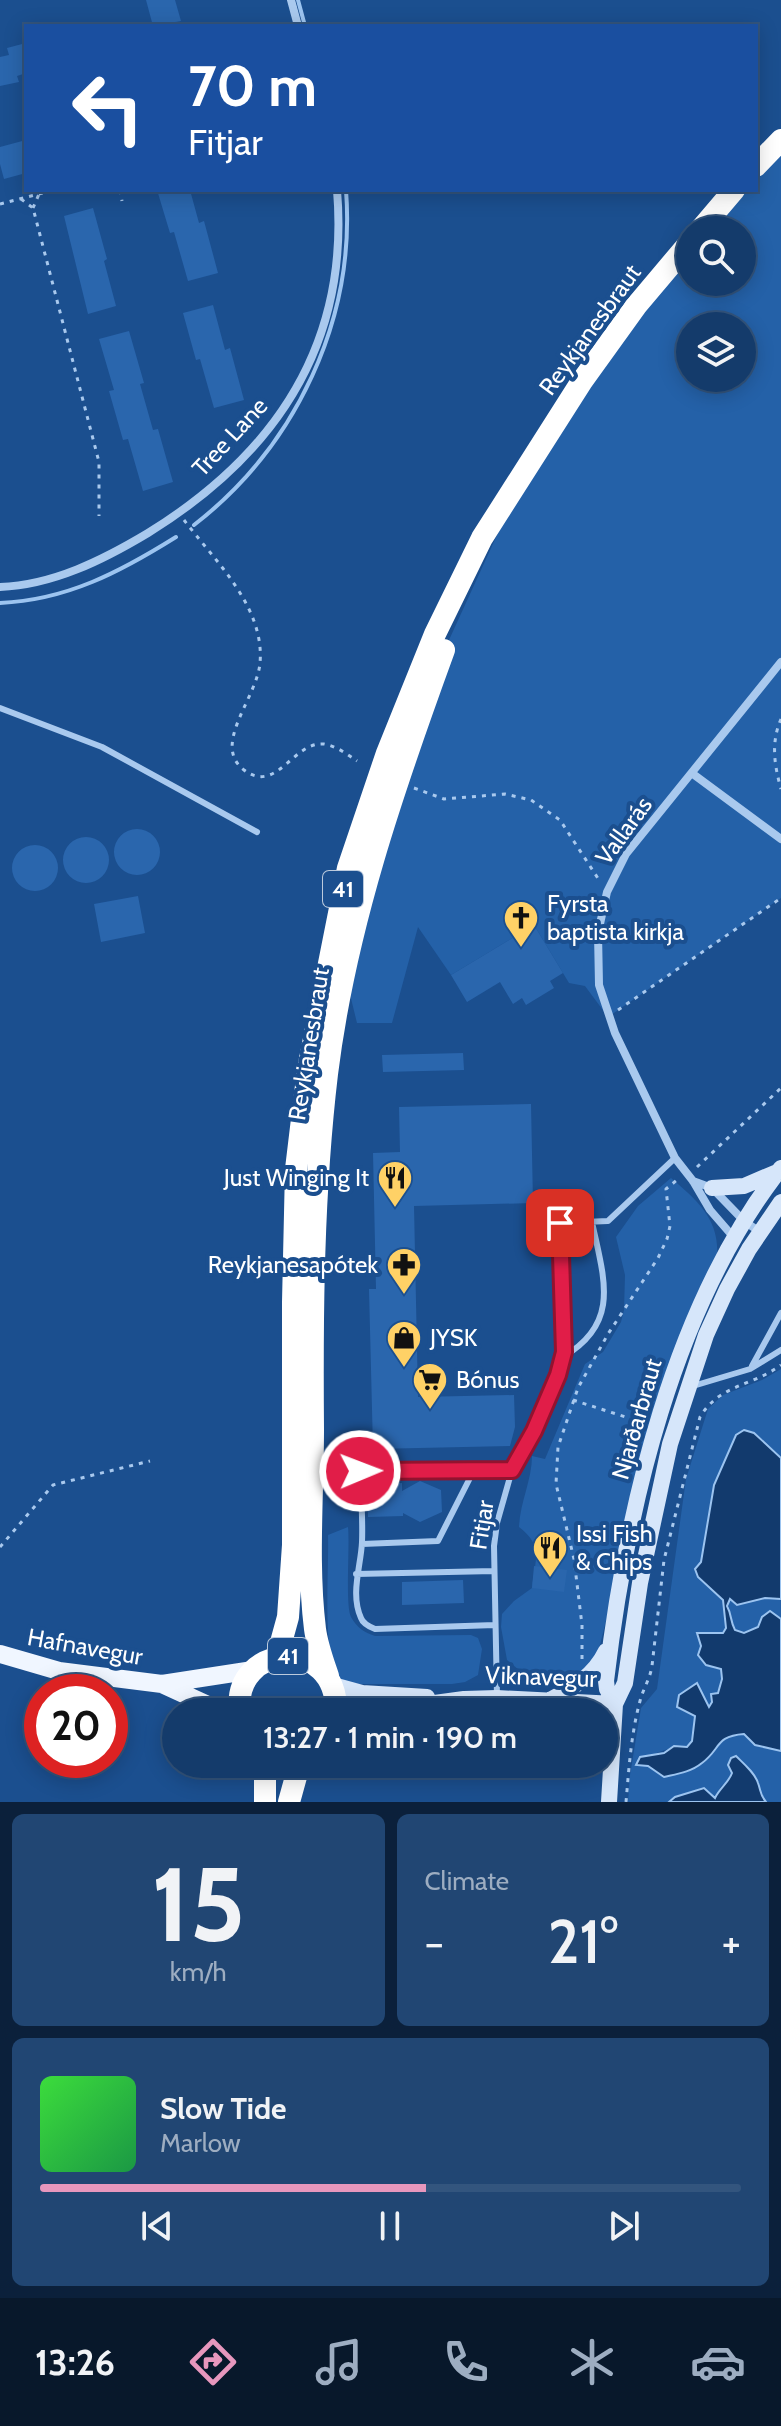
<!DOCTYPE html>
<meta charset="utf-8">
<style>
body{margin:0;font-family:Cabin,sans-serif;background:#214673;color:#f1f3f6;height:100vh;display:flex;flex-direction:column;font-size:30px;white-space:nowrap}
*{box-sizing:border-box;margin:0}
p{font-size:26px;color:#9dadc1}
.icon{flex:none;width:44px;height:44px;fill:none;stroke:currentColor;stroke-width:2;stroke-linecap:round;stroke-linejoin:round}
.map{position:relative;height:1802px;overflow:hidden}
.details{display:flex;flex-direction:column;gap:12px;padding:12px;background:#0b203b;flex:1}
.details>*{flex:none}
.top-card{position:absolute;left:24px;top:24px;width:734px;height:168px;border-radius:0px;box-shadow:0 4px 20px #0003,0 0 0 2px #33557e;background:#1a4fa0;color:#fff;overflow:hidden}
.controls{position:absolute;left:676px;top:216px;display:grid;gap:16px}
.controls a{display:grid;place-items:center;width:80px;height:80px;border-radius:50%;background:#143b6b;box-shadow:0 4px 20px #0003,0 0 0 2px #33557e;font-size:40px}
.speed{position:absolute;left:24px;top:1674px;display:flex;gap:16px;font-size:40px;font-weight:700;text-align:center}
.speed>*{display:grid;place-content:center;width:104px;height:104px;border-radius:50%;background:#143b6b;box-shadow:0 4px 20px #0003,0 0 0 2px #33557e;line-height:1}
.speed .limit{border:12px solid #d22;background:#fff;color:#111}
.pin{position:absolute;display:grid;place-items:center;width:68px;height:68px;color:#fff;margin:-34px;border-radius:16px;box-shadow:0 4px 12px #0006}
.me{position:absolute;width:88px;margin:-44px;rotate:89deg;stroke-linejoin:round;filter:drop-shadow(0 0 6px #0008)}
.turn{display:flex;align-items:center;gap:28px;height:168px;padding:0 32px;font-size:36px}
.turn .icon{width:104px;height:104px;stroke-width:2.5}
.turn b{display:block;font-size:56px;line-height:68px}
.big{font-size:60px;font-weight:600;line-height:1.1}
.details .card{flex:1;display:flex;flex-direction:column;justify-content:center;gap:12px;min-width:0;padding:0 28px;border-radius:12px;background:#214673}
.details .dial{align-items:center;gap:0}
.dial b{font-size:104px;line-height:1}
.song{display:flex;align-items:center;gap:24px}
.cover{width:96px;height:96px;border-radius:12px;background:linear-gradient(135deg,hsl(120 70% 55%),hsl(140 70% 35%))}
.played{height:8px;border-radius:4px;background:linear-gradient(90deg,#e797bd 55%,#33557e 55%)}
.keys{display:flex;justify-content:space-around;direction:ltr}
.heat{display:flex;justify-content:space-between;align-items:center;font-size:44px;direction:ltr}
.details .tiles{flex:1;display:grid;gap:12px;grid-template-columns:1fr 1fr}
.card:last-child{grid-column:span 2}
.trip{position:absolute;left:162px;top:1698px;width:456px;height:80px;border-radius:40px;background:#143b6b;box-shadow:0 4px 20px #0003,0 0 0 2px #33557e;font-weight:600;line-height:80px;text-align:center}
.menu{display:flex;height:128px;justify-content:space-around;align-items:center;background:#08182b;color:#9dadc1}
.menu .icon{width:56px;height:56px}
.menu .on{color:#e797bd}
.menu b{font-size:36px;color:#f1f3f6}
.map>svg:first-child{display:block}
.green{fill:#2461a8;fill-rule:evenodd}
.water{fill:#123a6d;stroke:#9cc4f0;stroke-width:2}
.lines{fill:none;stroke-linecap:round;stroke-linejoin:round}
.stream{stroke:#9cc4f0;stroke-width:4}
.building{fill:#2a66ad}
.path{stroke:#a9c9ee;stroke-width:3;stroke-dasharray:4 6;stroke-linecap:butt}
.lane{stroke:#a9c9ee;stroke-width:6}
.street{stroke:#a9c9ee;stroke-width:8}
.secondary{stroke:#d6e6fa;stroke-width:16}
.primary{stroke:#f0f6ff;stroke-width:18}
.highway{stroke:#fff;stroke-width:22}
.route-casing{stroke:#92132f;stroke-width:20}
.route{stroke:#e11d48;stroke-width:14}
.labels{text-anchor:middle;stroke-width:8;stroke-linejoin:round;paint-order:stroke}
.shield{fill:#1b4f8f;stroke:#bbcadd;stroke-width:2}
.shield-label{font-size:22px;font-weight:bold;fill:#fff}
.street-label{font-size:24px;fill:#fff;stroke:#1b4f8f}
.poi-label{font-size:24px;fill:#fff;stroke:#1b4f8f;text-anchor:start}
</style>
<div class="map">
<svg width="781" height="1802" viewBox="0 0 781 1802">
<rect width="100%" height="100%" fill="#1b4f8f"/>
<path class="green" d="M781,139V898L608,1017L585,986L569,983L534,925L451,975L418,927L392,1023H357L345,974L369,875L449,640L535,452L690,247V282H742V230H703L734,190H756V166ZM690,326H742V378H690Z
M671,1178C698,1201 720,1220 717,1257L622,1556L598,1653L577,1678L554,1684L532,1681L507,1660L501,1627L502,1614L514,1601L532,1588C535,1559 544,1546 519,1527C520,1502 532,1480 532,1456L545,1459L585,1364L603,1352L621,1322L624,1310L625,1275L616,1237L638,1206Z
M781,1369V1458L754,1433L736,1435L714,1485L701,1563L715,1593L723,1600L726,1629L723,1633H697L698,1639L713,1668L721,1669C723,1685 716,1694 709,1708L700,1688L689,1711L695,1716C695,1727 694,1738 687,1747C669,1746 650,1754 636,1765L648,1766L664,1776C676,1772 692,1770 703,1763C722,1751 710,1737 744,1734L755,1745L781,1751V1802H766C760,1795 761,1791 758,1783C755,1773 744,1764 736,1756L729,1780L721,1786L715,1799L704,1788L675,1797L669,1802H628L630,1775L641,1708L657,1689L686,1479L708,1409L723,1395L762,1380Z
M348,1527C350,1546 345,1605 351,1617C357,1628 364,1632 375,1636L471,1635L478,1638L482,1649L478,1675L465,1682L452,1684H356C347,1683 339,1682 335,1673C323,1645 329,1569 328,1535Z
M765,1598L781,1599V1619L769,1611C760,1625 753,1635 735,1630L732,1624L728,1602L730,1599L737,1605Z"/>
<path class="water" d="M744,1430L754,1433L781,1458V1599L765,1598L737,1605L730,1599L727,1606C732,1615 730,1621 735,1630L744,1633L758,1627L762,1617L770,1611L781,1619V1751L755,1745L744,1734C715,1736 721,1749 702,1763C691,1772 677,1774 664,1777L648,1766L636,1765L640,1757L664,1753L674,1746L687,1747L692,1741L695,1716L677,1707L679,1695L697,1683L709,1707L712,1702L711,1694L718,1693L722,1679L721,1669L706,1665L698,1655L701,1646L697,1633H723L726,1628L723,1600L698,1577L695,1569L701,1562L714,1485L736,1435Z
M736,1756C744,1764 755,1773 758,1783C761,1791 760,1795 766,1802H669L675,1797L704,1788L715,1798C720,1788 729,1782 732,1773L728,1765L731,1758Z"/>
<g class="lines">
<path class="stream" d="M298,0L305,26
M194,525C296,446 356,319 346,190
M0,603C67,600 120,572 176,537"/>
</g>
<path class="building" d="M146,0H175L181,21L153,26Z
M26,43V73L17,76L19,82L0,86V57L9,55L7,48Z
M26,140V173L4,179L0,164V147Z
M157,190H190L199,223L204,221L218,273L188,281L174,232L170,233Z
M93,208L107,259L104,261L116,306L88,314L64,216Z
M213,305L225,350L230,348L244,400L214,408L200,359L196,360L183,313Z
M129,331L144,383L140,384L153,430L158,429L173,482L143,491L128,439L123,440L109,391L114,390L99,339Z
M114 852a23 23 0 1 1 46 0a23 23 0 1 1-46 0Z
M63 860a23 23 0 1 1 46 0a23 23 0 1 1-46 0Z
M12 868a23 23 0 1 1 46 0a23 23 0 1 1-46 0Z
M138,896L145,933L101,942L94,904Z
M534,925L563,973L550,981L554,988L526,1005L522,998L513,1004L500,982L467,1002L451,975Z
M463,1053L464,1070L383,1072L382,1055Z
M531,1104L533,1203L414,1206L418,1397L514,1395L515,1427L510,1446L373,1449L369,1289H376L373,1153L400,1152L399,1107Z
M420,1481L441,1490L442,1512L420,1522L403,1513V1516L368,1517L367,1484L402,1483V1491Z
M534,1566L567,1570L564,1592L532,1588Z
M463,1580L464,1603L402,1605V1582Z"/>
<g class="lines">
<path class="path" d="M120,190L122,201
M21,199L33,208L99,462V516
M0,204L54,190
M33,208L39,194
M184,520C215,561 265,607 260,663C257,698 211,745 244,770C277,795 293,741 324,744C336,746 347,754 357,761
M781,719C771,742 774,764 781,789
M414,788L444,799L505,794L531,800L560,820L599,880
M618,1010L781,898
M697,1167L781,1088
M573,1400L641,1422
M0,1547L53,1485L150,1461
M582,1659V1625L574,1559L556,1484L558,1447L578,1388L608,1334L658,1258L667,1239L670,1226L666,1189L677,1180
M626,1802C629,1768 631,1734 640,1701C643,1689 650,1679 652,1666L664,1560L700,1417C720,1384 751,1387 781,1365"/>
<path class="lane" d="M0,708L102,747L257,832
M563,1357C621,1323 604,1279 592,1222
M752,1366L781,1313
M693,1386L750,1369L781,1350
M362,1544L438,1541L474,1470
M356,1574L494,1571
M495,1625L375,1629C370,1627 363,1624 361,1618C350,1594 361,1566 362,1542C363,1519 361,1495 360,1471L512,1470
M497,1697L494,1546L497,1523L512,1470L534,1431L558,1375L564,1352L560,1223L608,1221L675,1158"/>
<path class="street" d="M291,0L298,26
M0,587C53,585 103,560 148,533C276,454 350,344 337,190
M693,774L781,839
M693,1181L712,1188L744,1221L760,1232
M736,1240L710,1210L693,1181L675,1158L615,1033L599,985L598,933L607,892L626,854L781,662"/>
<path class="secondary" d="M712,1188L744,1186L777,1172
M333,1685L362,1693L427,1697
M550,1700C574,1687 594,1676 606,1651
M615,1704L607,1689L606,1681C626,1511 673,1306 781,1168
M368,1712L464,1699L497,1698L615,1704
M609,1802L615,1704L625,1683L640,1583L670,1444L706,1335L727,1289L749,1249L781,1202"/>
<path class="primary" d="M0,1654L59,1671L162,1684L253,1670
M162,1684L223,1712"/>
<path class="highway" d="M756,166L781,140
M700,230L734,190
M277,1657L288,1617L293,1545V1302L296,1169L308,1069L348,868L387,753L435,634L482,538L582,381L636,306L690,242
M328,1676C323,1661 317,1645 315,1629C307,1564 313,1496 313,1430C312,1311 313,1192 327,1074C345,928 394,787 444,650
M240,1712C231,1643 338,1634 336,1712
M265,1802V1764
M289,1802L297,1773L303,1764"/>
</g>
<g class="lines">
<defs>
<path id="route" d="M360,1471L512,1470L534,1431L558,1375L564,1352L560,1223"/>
</defs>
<use href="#route" class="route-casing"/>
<use href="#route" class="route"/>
</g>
<defs>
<symbol id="church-pin" viewBox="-11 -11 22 30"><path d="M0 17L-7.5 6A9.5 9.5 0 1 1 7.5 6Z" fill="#ffd166" stroke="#1b4f8f"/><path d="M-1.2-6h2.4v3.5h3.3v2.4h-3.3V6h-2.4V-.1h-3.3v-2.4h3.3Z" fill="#111"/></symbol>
<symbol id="restaurant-pin" viewBox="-11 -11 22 30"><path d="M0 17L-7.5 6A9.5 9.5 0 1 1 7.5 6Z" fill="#ffd166" stroke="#1b4f8f"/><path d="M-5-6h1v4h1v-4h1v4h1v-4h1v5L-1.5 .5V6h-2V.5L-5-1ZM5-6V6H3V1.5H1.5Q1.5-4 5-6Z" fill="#111"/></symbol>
<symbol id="pharmacy-pin" viewBox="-11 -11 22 30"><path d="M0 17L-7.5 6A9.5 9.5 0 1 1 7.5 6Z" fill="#ffd166" stroke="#1b4f8f"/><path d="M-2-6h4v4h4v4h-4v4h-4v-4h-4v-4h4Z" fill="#111"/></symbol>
<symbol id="shop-pin" viewBox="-11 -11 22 30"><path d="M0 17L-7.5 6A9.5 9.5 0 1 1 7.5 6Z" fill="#ffd166" stroke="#1b4f8f"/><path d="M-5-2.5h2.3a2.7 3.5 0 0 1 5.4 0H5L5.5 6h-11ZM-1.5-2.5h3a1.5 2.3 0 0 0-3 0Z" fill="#111"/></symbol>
<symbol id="supermarket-pin" viewBox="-11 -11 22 30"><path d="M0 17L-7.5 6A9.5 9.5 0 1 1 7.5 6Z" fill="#ffd166" stroke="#1b4f8f"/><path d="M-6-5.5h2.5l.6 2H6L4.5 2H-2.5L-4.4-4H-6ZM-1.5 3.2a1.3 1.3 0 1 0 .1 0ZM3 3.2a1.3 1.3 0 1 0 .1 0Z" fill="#111"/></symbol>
</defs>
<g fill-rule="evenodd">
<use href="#church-pin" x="501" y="898" width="40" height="54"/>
<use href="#restaurant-pin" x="375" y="1158" width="40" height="54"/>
<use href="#pharmacy-pin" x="384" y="1245" width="40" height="54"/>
<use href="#shop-pin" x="384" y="1318" width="40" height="54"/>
<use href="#supermarket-pin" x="410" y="1360" width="40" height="54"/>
<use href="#restaurant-pin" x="530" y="1528" width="40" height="54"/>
</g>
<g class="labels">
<g class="shield">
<rect x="323" y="871" width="40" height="36" rx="6"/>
<rect x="268" y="1638" width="40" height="36" rx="6"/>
</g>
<g class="shield-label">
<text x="343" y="897">41</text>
<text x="288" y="1664">41</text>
</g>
<g class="street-label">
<text transform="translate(590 330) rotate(-54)" y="8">Reykjanesbraut</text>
<text transform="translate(230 437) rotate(-47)" y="8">Tree Lane</text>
<text transform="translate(624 831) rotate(-54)" y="8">Vallarás</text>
<text transform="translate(309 1044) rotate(-81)" y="8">Reykjanesbraut</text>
<text transform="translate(637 1419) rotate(-74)" y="8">Njarðarbraut</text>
<text transform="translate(482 1525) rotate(-81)" y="8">Fitjar</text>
<text transform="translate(85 1647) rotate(10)" y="8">Hafnavegur</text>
<text transform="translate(541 1677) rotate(2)" y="8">Viknavegur</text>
</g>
<g class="poi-label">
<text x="547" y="912">Fyrsta<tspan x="547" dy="28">baptista kirkja</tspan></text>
<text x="369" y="1186" text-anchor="end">Just Winging It</text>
<text x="378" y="1273" text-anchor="end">Reykjanesapótek</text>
<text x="430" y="1346">JYSK</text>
<text x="456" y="1388">Bónus</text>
<text x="576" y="1542">Issi Fish<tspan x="576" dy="28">&amp; Chips</tspan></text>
</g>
</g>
</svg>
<div class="controls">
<a><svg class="icon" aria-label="search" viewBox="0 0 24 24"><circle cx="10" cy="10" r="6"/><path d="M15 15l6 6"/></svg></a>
<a><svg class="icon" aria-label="layers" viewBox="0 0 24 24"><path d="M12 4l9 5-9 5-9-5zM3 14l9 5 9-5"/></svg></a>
</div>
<div class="speed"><div class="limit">20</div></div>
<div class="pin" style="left:560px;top:1223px;background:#d93025"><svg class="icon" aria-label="arrive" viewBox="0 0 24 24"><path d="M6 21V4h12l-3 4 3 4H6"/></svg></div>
<svg class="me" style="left:360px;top:1471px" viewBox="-20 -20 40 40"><circle r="17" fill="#e11d48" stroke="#fff" stroke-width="3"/><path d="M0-11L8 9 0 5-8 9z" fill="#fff"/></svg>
<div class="trip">13:27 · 1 min · 190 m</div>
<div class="top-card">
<div class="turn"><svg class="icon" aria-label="left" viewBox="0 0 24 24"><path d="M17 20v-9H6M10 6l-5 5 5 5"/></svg><div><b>70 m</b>Fitjar</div></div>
</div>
</div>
<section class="details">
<div class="tiles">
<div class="card dial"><b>15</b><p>km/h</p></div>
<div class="card"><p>Climate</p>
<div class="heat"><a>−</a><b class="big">21°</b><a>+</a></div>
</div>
<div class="card">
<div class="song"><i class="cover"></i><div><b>Slow Tide</b><p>Marlow</p></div></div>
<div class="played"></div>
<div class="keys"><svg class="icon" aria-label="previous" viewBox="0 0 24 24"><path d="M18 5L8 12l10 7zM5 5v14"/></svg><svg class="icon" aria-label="pause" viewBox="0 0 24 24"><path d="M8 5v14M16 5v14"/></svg><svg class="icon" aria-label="next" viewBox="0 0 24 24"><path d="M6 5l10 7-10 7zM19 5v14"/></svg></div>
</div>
</div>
</section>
<nav class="menu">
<b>13:26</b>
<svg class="icon on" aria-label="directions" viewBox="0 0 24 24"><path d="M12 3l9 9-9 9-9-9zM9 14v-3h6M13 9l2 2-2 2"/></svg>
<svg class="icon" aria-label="music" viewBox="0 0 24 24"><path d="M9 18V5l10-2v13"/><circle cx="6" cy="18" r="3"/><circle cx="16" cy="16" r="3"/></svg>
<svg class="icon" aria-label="phone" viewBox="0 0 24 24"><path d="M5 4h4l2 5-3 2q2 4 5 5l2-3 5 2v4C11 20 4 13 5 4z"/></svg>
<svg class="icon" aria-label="climate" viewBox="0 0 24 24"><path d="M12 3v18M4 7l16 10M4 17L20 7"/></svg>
<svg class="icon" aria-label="car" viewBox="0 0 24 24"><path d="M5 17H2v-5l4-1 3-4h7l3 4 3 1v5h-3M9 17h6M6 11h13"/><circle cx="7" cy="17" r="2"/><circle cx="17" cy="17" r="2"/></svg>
</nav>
